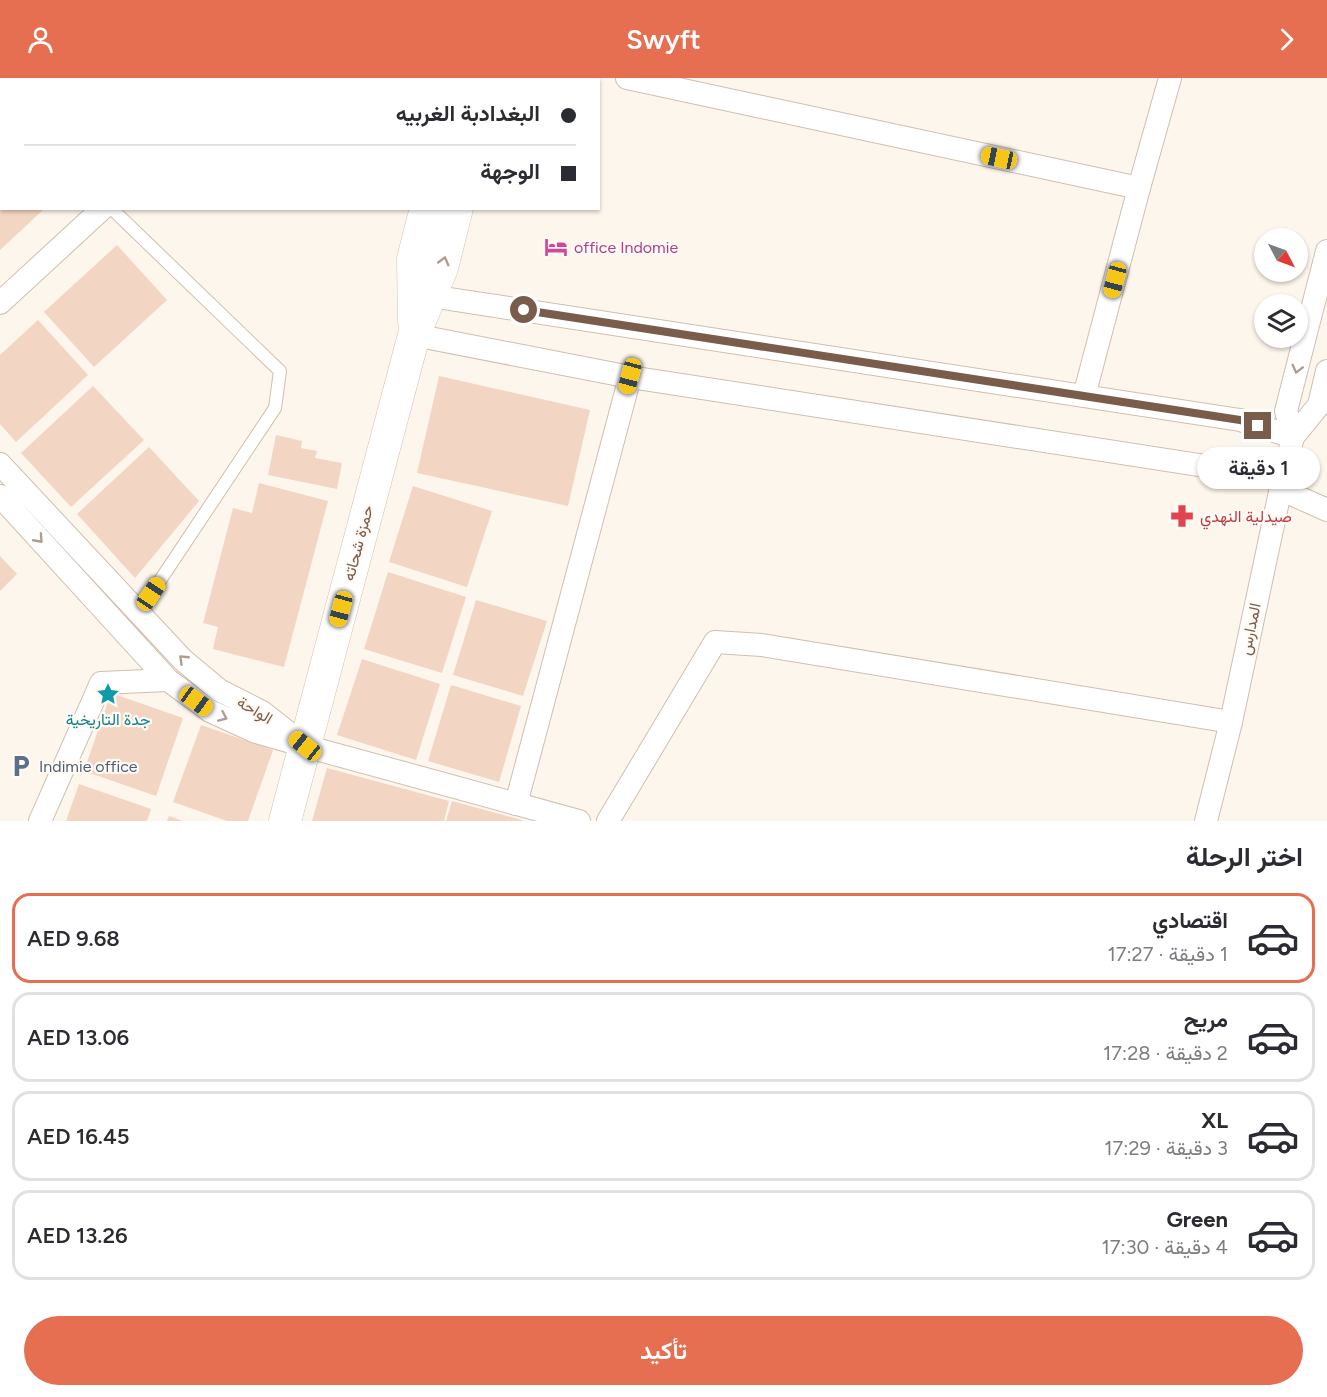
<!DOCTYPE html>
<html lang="ar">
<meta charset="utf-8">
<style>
body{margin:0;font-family:Figtree,Vazirmatn,sans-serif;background:#f7f7f7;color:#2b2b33;direction:rtl;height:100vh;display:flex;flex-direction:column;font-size:22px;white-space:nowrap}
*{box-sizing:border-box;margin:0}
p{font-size:20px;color:#7c7c81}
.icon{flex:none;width:33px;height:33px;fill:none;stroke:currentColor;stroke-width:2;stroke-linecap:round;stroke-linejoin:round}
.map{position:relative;height:743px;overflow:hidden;direction:ltr}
.sheet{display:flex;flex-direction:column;background:#fff;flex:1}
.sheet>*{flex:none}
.banner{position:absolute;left:0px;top:0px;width:600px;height:132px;box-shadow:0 2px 4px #0004;direction:rtl;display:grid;align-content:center;height:132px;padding:0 24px;background:#fff}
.needle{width:39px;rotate:131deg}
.fabs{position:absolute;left:1254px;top:150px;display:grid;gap:12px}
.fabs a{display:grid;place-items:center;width:54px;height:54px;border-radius:50%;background:#fff;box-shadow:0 2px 4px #0004;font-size:30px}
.end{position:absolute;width:27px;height:27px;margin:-14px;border:8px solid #7a5c4d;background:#fff;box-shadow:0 0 0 3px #fff}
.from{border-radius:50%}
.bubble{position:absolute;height:42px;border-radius:21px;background:#fff;box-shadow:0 2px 4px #0004;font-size:20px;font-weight:600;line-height:42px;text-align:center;direction:rtl}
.car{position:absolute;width:18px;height:36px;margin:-18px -9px;border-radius:8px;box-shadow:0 0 4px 2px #0007;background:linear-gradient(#f5c518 24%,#345 0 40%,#f5c518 0 76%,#345 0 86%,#f5c518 0)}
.banner b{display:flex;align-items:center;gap:21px;height:57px;font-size:22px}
.banner b+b{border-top:2px solid #e1e1e2}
.banner i{width:15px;height:15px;background:#2b2b33}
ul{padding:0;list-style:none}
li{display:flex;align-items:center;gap:18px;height:90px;margin:0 12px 9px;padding:0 12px;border:3px solid #e1e1e2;border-radius:18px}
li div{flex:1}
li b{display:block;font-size:22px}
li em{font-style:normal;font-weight:600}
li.selected{border-color:#e76f51}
li>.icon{width:54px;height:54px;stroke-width:1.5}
h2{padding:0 24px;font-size:27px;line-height:72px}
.action{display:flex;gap:12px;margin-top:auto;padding:12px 24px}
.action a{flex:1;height:69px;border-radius:36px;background:#e76f51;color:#fff;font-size:24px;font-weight:600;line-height:69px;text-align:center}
header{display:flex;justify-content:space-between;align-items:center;height:78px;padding:0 24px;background:#e76f51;color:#fff;font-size:27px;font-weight:600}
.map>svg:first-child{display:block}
.building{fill:#f3d5c3}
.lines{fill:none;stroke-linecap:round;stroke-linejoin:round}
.service-casing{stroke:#d1beb0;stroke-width:14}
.minor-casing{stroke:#d1beb0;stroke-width:24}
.secondary-casing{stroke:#d6c0b0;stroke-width:33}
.service{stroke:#fff;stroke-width:12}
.minor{stroke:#fff;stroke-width:22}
.secondary{stroke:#fff;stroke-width:32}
.oneway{stroke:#af9d94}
.route{stroke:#7a5c4d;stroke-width:8}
.labels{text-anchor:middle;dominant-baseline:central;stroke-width:4.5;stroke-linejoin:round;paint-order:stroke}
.hotel-label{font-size:16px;fill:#b23c85;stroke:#fffaf3;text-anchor:start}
.health-label{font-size:16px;fill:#be3a42;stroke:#fffaf3;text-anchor:start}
.street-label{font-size:16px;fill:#7a5c4d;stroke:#fffaf3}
.culture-label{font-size:16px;fill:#0d838f;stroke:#fffaf3}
.service-label{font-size:16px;fill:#4e5e75;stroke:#fffaf3;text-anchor:start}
</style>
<header><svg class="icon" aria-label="forward" viewBox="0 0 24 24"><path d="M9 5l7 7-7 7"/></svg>Swyft<svg class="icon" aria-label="person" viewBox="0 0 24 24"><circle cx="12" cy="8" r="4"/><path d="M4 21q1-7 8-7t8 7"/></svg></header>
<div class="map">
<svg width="1327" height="743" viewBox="0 0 1327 743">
<rect width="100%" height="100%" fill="#fdf6ec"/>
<!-- building -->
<g class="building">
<path d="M0,130H45L0,172Z"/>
<path d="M117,167L167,222L94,289L44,234Z"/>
<path d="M38,242L88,297L16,364L0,346V277Z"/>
<path d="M439,298L590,332L568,428L417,395Z"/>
<path d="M93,308L144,362L71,429L21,375Z"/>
<path d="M276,357L302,363L301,370L317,373L315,380L342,385L337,411L268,397Z"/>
<path d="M149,369L199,423L135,500L77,436Z"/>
<path d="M259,405L328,423L284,589L213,571L218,549L203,545L233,430L252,435Z"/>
<path d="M413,408L492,433L467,509L389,484Z"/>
<path d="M0,478L17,496L0,513Z"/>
<path d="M388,494L466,519L442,595L364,571Z"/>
<path d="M476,522L547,543L523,618L453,597Z"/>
<path d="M362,581L440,606L416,682L337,657Z"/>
<path d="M451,607L521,628L499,704L428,683Z"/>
<path d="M111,615L183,640L156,718L84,693Z"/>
<path d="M201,647L273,672L248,743H227L173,724Z"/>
<path d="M327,690L449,723L444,743H312Z"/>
<path d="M79,706L151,731L147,743H66Z"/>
<path d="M452,723L522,742V743H446Z"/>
<path d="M169,738L183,743H167Z"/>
</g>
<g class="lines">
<!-- service casing -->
<g class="service-casing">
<path id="service" d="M111,130L280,293L275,330L139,534"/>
</g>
<!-- minor casing -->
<g class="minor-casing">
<g id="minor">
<path d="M627,0L1139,110"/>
<path d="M243,2L245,0"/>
<path d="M1327,173L1286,333L1293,359L1319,327L1327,293"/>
<path d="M430,218L1240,342L1293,359L1283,400L1231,644L1206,743"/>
<path d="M0,225L103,130"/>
<path d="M414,257L630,299L1283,400"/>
<path d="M1084,318L1139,110L1170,0"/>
<path d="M0,386L183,582L219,612L262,634L305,668L256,654L210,633L168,602L0,418"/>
<path d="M1280,411L1327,432"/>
<path d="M305,668L579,743"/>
<path d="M516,726L630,299"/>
<path d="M40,743L101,605L168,602"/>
<path d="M608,743L715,564L762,567L1231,644"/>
</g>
</g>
<!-- secondary casing -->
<g class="secondary-casing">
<g id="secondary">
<path d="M457,2V0"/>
<path d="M489,2V0"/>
<path d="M414,244L413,181L426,130"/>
<path d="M285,743L414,257L442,190L457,130"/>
</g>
</g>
<!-- service -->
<use href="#service" class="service"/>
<!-- minor -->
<use href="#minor" class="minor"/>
<!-- secondary -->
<use href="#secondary" class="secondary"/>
</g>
<!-- one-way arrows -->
<defs><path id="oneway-chevron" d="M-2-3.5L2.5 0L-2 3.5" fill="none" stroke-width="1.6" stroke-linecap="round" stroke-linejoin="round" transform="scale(1.5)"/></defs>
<g class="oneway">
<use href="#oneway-chevron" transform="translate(444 183) rotate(-75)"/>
<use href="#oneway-chevron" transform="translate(1297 291) rotate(104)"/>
<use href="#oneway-chevron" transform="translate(39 461) rotate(48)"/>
<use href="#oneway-chevron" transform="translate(183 581) rotate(-136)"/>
<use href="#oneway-chevron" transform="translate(223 639) rotate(24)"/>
</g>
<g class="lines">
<!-- route -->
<path class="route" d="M524,232L1240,342L1258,348"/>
</g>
<!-- icons -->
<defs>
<g id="hotel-bare" transform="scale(1.8)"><path d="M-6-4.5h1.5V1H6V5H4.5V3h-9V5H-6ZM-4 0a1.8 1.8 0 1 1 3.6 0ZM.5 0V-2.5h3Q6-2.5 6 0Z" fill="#d1479c" stroke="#fffaf3" stroke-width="2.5" paint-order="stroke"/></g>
<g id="pharmacy-bare" transform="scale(1.8)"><path d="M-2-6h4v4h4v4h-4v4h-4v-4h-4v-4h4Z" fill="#e0444e" stroke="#fffaf3" stroke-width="2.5" paint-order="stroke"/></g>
<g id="sight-bare" transform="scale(1.8)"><path d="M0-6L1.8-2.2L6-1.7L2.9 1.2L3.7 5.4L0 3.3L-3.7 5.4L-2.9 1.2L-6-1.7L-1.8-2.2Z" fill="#0f9aa8" stroke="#fffaf3" stroke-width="2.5" paint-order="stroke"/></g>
<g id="parking-bare" transform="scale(1.8)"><path d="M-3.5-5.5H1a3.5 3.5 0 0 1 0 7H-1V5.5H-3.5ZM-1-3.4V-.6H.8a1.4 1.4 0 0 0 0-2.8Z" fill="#5c6f8a" stroke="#fffaf3" stroke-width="2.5" paint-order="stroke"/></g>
</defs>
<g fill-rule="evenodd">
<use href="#hotel-bare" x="556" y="169"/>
<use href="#pharmacy-bare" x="1182" y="438"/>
<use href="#sight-bare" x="108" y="616"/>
<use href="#parking-bare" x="21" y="688"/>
</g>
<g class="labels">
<!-- hotel labels -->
<g class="hotel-label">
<text x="574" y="169">office Indomie</text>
</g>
<!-- health labels -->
<g class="health-label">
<text x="1200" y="438">صيدلية النهدي</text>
</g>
<!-- street labels -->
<g class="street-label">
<text transform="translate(358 465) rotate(-75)">حمزة شحاته</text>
<text transform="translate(1250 551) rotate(-78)">المدارس</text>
<text transform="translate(255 632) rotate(31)">الواحة</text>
</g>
<!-- culture labels -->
<g class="culture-label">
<text x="108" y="641">جدة التاريخية</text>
</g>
<!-- service labels -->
<g class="service-label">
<text x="39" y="688">Indimie office</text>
</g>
</g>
</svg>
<div class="fabs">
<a><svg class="needle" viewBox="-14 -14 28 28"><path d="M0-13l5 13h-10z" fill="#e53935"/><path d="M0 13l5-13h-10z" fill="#7c7c81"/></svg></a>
<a><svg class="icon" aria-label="layers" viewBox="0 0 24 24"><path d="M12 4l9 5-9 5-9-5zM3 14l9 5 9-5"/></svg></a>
</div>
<i class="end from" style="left:524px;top:232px"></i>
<i class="end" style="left:1258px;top:348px"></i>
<div class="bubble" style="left:1197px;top:369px;width:123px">1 دقيقة</div>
<i class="car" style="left:999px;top:80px;rotate:282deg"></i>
<i class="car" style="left:1115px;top:202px;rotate:195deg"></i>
<i class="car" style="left:630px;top:298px;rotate:195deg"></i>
<i class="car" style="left:151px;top:516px;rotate:34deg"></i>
<i class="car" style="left:341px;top:531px;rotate:195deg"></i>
<i class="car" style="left:196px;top:623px;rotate:126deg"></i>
<i class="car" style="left:305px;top:668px;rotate:309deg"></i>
<div class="banner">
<b><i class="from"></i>البغدادبة الغربيه</b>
<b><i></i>الوجهة</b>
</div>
</div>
<section class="sheet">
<h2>اختر الرحلة</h2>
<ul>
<li class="selected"><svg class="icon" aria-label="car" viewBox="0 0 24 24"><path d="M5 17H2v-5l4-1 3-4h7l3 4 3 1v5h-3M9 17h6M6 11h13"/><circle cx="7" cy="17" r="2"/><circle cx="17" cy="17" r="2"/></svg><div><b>اقتصادي</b><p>1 دقيقة · 17:27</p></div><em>AED 9.68</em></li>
<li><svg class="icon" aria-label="car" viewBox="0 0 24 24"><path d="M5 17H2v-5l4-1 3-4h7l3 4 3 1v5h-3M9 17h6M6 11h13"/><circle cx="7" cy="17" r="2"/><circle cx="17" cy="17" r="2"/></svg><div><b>مريح</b><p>2 دقيقة · 17:28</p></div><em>AED 13.06</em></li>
<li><svg class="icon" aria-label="car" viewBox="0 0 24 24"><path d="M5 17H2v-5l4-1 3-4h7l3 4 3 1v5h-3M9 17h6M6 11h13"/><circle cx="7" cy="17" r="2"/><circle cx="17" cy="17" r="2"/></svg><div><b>XL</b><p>3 دقيقة · 17:29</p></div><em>AED 16.45</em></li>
<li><svg class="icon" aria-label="car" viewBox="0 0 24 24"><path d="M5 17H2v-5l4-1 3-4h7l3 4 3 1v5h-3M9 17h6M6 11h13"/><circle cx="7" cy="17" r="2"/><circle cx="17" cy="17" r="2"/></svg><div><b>Green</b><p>4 دقيقة · 17:30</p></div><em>AED 13.26</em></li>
</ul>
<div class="action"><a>تأكيد</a></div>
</section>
